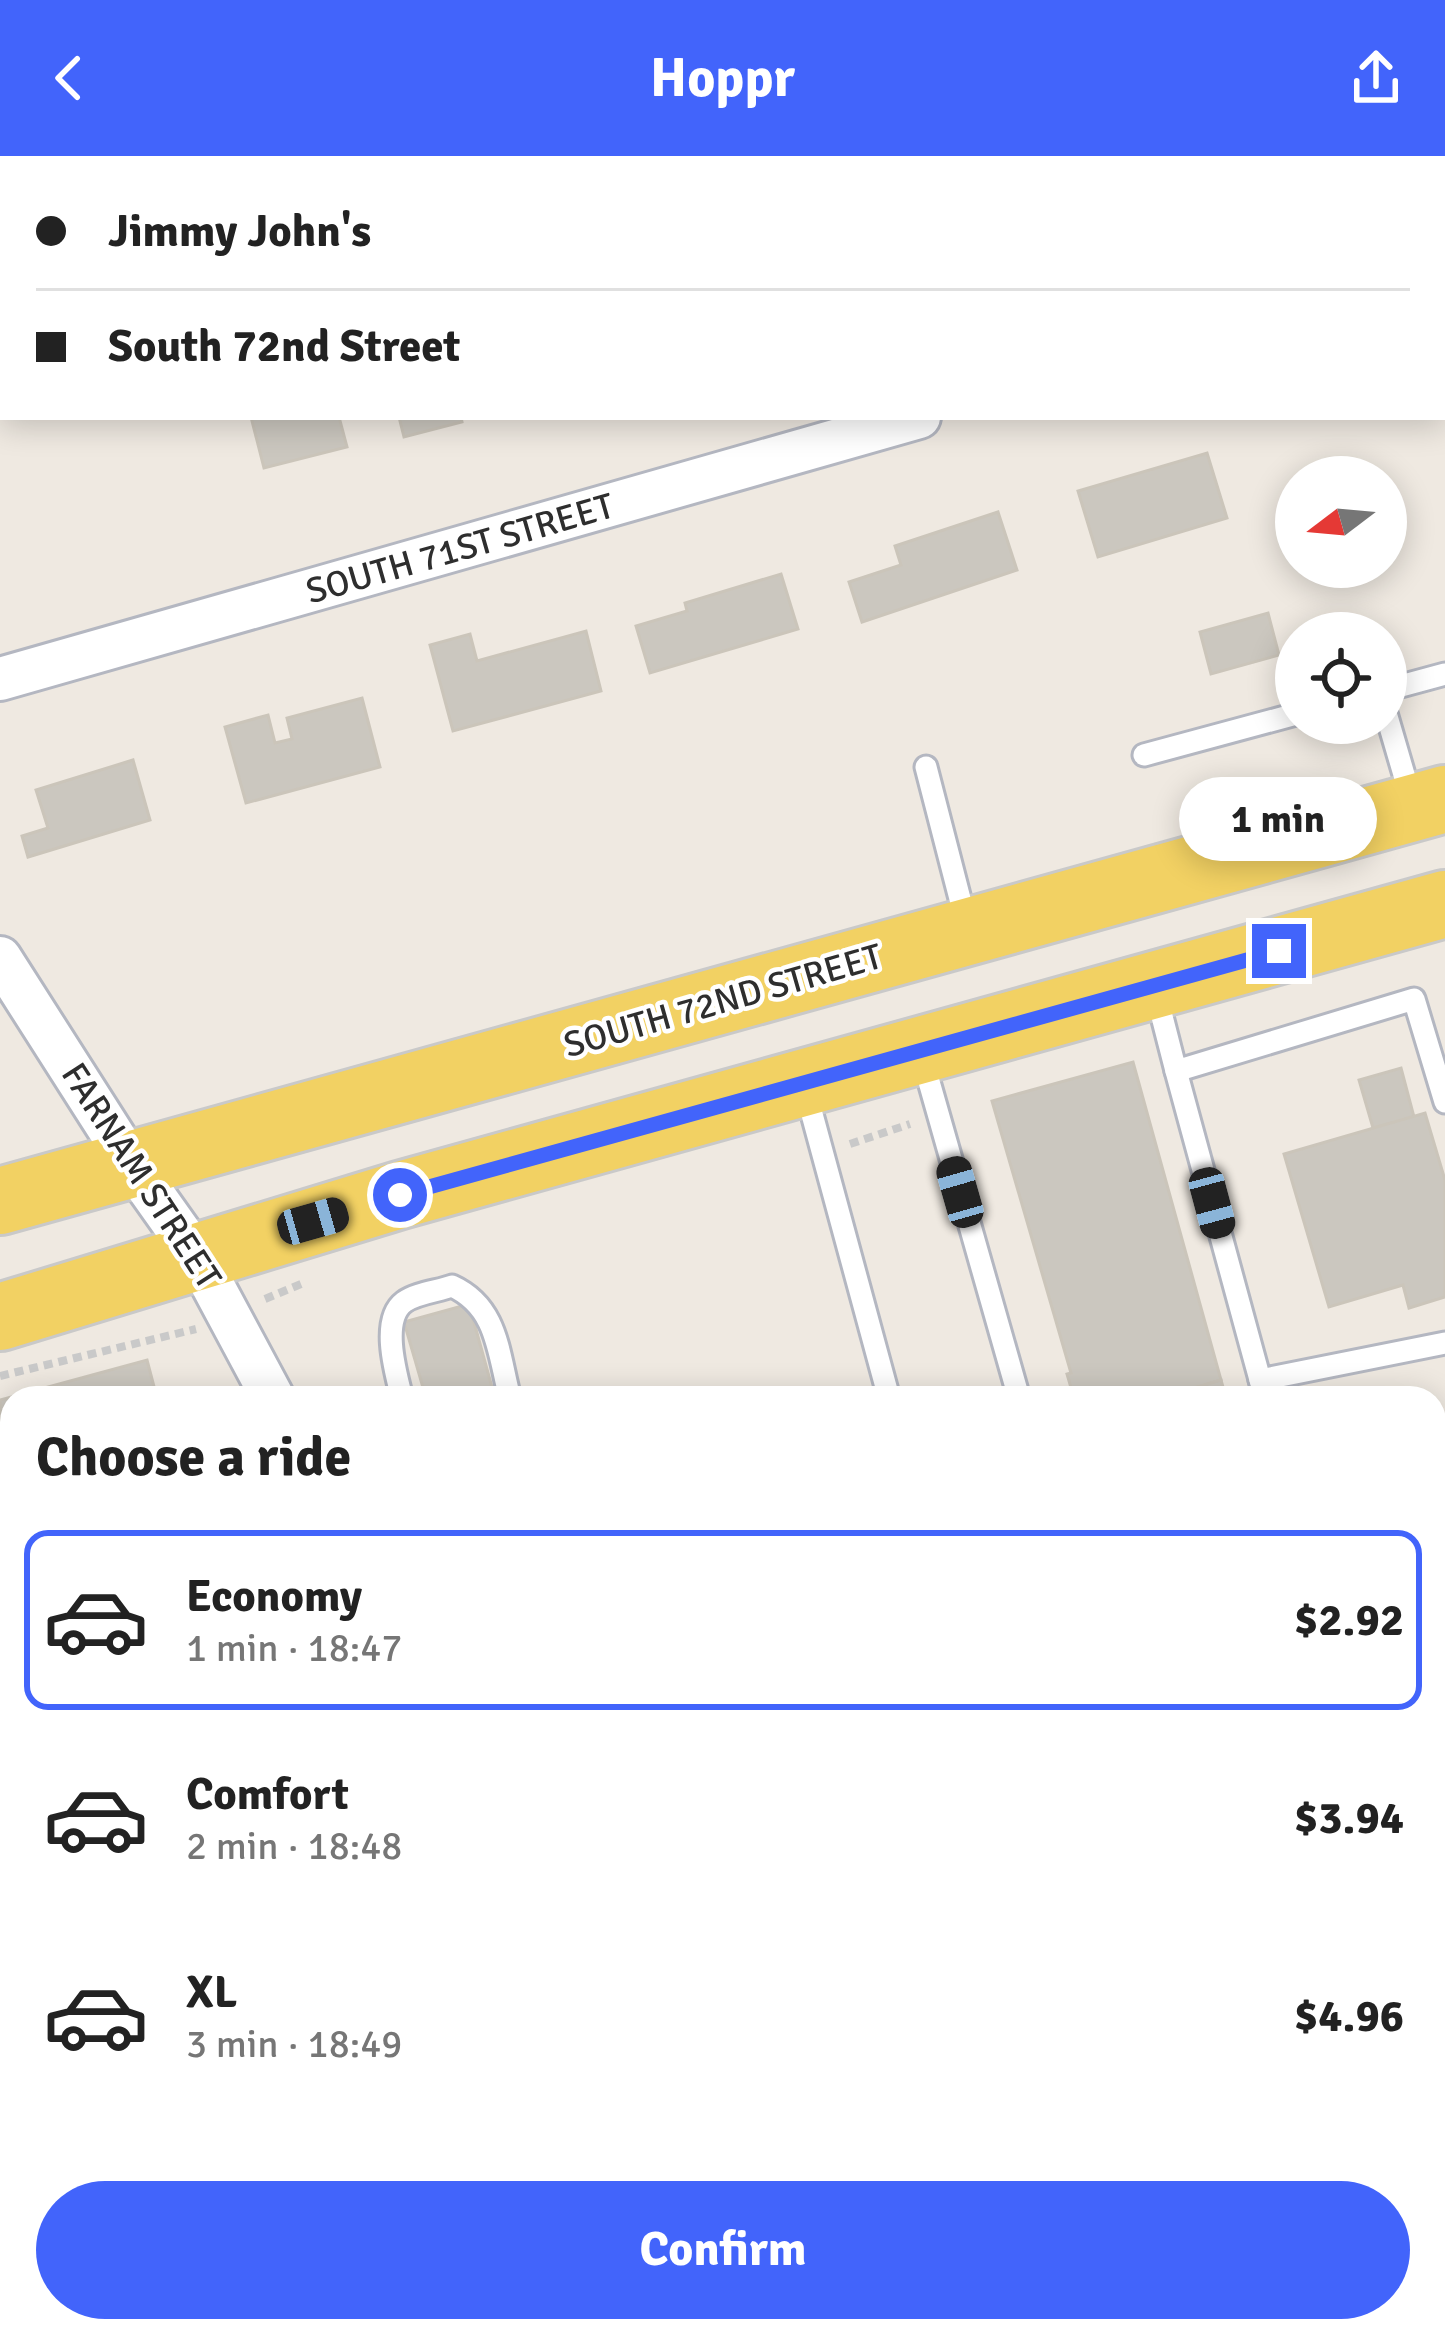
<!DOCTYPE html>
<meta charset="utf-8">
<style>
body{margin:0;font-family:Signika,sans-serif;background:#f2f2f2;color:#222;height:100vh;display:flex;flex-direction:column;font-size:45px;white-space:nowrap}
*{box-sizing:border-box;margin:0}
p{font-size:39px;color:#767676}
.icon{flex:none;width:66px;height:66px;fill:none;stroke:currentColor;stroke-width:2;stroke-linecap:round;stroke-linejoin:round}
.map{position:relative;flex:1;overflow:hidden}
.drawer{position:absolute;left:0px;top:1230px;width:1446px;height:957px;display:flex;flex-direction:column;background:#fff;border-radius:36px 36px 0 0;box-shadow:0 6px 30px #0003}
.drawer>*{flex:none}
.guide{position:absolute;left:0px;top:0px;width:1446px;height:264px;box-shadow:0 6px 30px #0003;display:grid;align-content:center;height:264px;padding:0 36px;background:#fff}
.needle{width:78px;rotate:254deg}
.controls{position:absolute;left:1275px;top:300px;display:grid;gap:24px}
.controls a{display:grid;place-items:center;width:132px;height:132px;border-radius:50%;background:#fff;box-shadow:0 6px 30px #0003;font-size:60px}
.end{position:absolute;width:54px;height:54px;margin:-27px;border:15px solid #4264fb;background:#fff;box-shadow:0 0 0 6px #fff}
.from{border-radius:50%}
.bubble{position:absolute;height:84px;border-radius:42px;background:#fff;box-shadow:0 6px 30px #0003;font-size:39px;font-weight:800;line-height:84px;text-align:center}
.car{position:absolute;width:36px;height:72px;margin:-36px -18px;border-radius:15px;box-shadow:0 0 9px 3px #0007;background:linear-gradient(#222 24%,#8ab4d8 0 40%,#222 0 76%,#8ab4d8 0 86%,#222 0)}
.guide b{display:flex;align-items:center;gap:42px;height:114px;font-size:45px}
.guide b+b{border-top:3px solid #e0e0e0}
.guide i{width:30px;height:30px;background:#222}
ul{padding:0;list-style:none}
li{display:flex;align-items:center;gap:36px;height:180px;margin:0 24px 18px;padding:0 12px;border:6px solid transparent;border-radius:24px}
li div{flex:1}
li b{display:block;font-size:45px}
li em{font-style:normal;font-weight:800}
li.on{border-color:#4264fb}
li>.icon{width:108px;height:108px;stroke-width:1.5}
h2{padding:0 36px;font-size:54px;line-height:144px}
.cta{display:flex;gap:24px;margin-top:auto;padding:24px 36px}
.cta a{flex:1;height:138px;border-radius:72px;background:#4264fb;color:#fff;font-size:48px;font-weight:800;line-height:138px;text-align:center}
header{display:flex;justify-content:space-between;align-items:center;height:156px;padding:0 36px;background:#4264fb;color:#fff;font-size:54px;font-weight:800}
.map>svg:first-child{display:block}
.building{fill:#cbc7bf;stroke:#cbc5ba;stroke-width:3}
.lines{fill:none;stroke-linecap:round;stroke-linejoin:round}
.lane-casing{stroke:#b4b7c1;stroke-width:27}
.street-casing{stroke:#b4b7c1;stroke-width:48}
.primary-casing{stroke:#c9c9c9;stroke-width:72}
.path{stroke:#c9c9c9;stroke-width:8;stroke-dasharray:9 6;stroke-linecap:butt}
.lane{stroke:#fff;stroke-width:21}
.street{stroke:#fff;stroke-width:42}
.primary{stroke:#f2d163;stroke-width:66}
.route{stroke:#4264fb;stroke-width:15}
.labels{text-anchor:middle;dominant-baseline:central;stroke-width:9;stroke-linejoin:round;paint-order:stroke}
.street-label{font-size:36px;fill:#2e2e2e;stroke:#fff}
</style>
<header><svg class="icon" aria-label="back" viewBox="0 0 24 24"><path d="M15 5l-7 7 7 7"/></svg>Hoppr<svg class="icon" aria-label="share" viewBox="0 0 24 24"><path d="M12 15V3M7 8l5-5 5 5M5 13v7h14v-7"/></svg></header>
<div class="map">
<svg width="1445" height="2186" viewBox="0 0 1445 2186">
<rect width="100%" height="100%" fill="#efe9e1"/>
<!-- building -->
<g class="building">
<path d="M209,0H320L321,3H210Z"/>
<path d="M251,261H339L347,291L264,312Z"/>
<path d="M399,261H461L462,266L404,281Z"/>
<path d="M1207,297L1227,362L1098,401L1078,335Z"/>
<path d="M998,356L1017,414L862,466L849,426L901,409L895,390Z"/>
<path d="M781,418L798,473L650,517L636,470L687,455L685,447Z"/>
<path d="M1268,457L1279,499L1211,518L1200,476Z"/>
<path d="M586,475L601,535L453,575L430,489L470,478L477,505Z"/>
<path d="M362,542L380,611L246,647L225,571L268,559L275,587L292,583L287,562Z"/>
<path d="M133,604L150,664L28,701L22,680L48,672L36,634Z"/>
<path d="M1133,906L1221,1224L1161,1242H1074L1067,1218L1071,1217L992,945Z"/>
<path d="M1401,912L1414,961L1373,972L1359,924Z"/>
<path d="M1425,957L1445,1024V1141L1409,1152L1403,1129L1329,1151L1284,998Z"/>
<path d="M469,1148L495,1242H426L404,1166Z"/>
<path d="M147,1204L157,1242H12V1332L0,1335V1244Z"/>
<path d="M1221,1224L1226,1242H1161Z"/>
<path d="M1445,1544V2091L1434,2098V1550Z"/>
<path d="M312,2175H399L360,2186H315Z"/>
<path d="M958,2175H1190L1171,2186H964Z"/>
<path d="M1208,2175H1296L1277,2186H1215Z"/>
</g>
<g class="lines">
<!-- lane casing -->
<g class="lane-casing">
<g id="lane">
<path d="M1386,534L1445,518"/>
<path d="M1386,557L1412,646"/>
<path d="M1144,599L1296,558"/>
<path d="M926,611L967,770"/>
<path d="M1156,837L1176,915L1414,843L1445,946"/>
<path d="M922,901L1019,1242"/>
<path d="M1176,915L1265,1242"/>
<path d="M806,936L889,1242"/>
<path d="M1260,1224L1445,1187"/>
<path d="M402,1242C396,1218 380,1164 404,1146C416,1137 439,1135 452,1130C498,1151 498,1197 510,1242"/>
<path d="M1434,1447L1445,1441"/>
<path d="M75,2175L76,2186"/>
<path d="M575,2186L612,2175"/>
</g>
</g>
<!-- street casing -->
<g class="street-casing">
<g id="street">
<path d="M1237,0L1238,3"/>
<path d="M0,523L919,261"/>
<path d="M0,802L132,1009L198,1102L273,1242"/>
<path d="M0,2135L12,2132"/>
<path d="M528,2175L529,2186"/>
</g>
</g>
<!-- primary casing -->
<g class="primary-casing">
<g id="primary">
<path d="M0,1045L1445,643"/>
<path d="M0,1161L400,1039L1445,748"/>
</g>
</g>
<!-- path -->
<g class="path">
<path d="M850,988L910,968"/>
<path d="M265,1143L301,1128"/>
<path d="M0,1220L196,1173"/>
</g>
<!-- lane -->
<use href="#lane" class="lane"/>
<!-- street -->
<use href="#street" class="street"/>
<!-- primary -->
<use href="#primary" class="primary"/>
</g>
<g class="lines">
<!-- route -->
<path class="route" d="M400,1039L1279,795"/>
</g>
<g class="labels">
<!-- street labels -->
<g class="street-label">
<text transform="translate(460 393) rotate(-16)">SOUTH 71ST STREET</text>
<text transform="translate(723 845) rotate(-16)">SOUTH 72ND STREET</text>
<text transform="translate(141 1020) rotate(57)">FARNAM STREET</text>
</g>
</g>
</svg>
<div class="controls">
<a><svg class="needle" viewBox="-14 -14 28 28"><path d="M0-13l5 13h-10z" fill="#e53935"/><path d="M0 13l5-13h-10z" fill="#767676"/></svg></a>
<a><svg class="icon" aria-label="locate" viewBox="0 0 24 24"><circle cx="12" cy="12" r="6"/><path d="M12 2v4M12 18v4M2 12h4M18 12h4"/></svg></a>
</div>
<i class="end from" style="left:400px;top:1039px"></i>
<i class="end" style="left:1279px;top:795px"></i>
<div class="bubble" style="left:1179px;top:621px;width:198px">1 min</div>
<i class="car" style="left:960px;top:1036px;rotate:344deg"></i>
<i class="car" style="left:1212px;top:1047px;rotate:165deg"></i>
<i class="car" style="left:313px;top:1065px;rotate:74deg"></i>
<div class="guide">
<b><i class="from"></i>Jimmy John's</b>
<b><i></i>South 72nd Street</b>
</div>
<section class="drawer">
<h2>Choose a ride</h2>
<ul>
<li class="on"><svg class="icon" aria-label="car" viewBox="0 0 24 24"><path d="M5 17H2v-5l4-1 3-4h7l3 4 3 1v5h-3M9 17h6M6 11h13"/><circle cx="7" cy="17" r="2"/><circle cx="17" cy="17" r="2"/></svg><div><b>Economy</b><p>1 min · 18:47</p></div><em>$2.92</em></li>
<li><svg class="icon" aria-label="car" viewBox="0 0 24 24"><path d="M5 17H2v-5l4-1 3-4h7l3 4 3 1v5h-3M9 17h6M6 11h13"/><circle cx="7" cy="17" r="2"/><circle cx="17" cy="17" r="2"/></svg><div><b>Comfort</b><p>2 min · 18:48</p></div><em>$3.94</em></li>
<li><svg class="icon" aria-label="car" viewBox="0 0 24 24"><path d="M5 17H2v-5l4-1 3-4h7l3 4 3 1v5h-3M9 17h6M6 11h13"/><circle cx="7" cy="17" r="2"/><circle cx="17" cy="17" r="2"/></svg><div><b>XL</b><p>3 min · 18:49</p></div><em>$4.96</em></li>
</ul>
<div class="cta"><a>Confirm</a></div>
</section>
</div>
